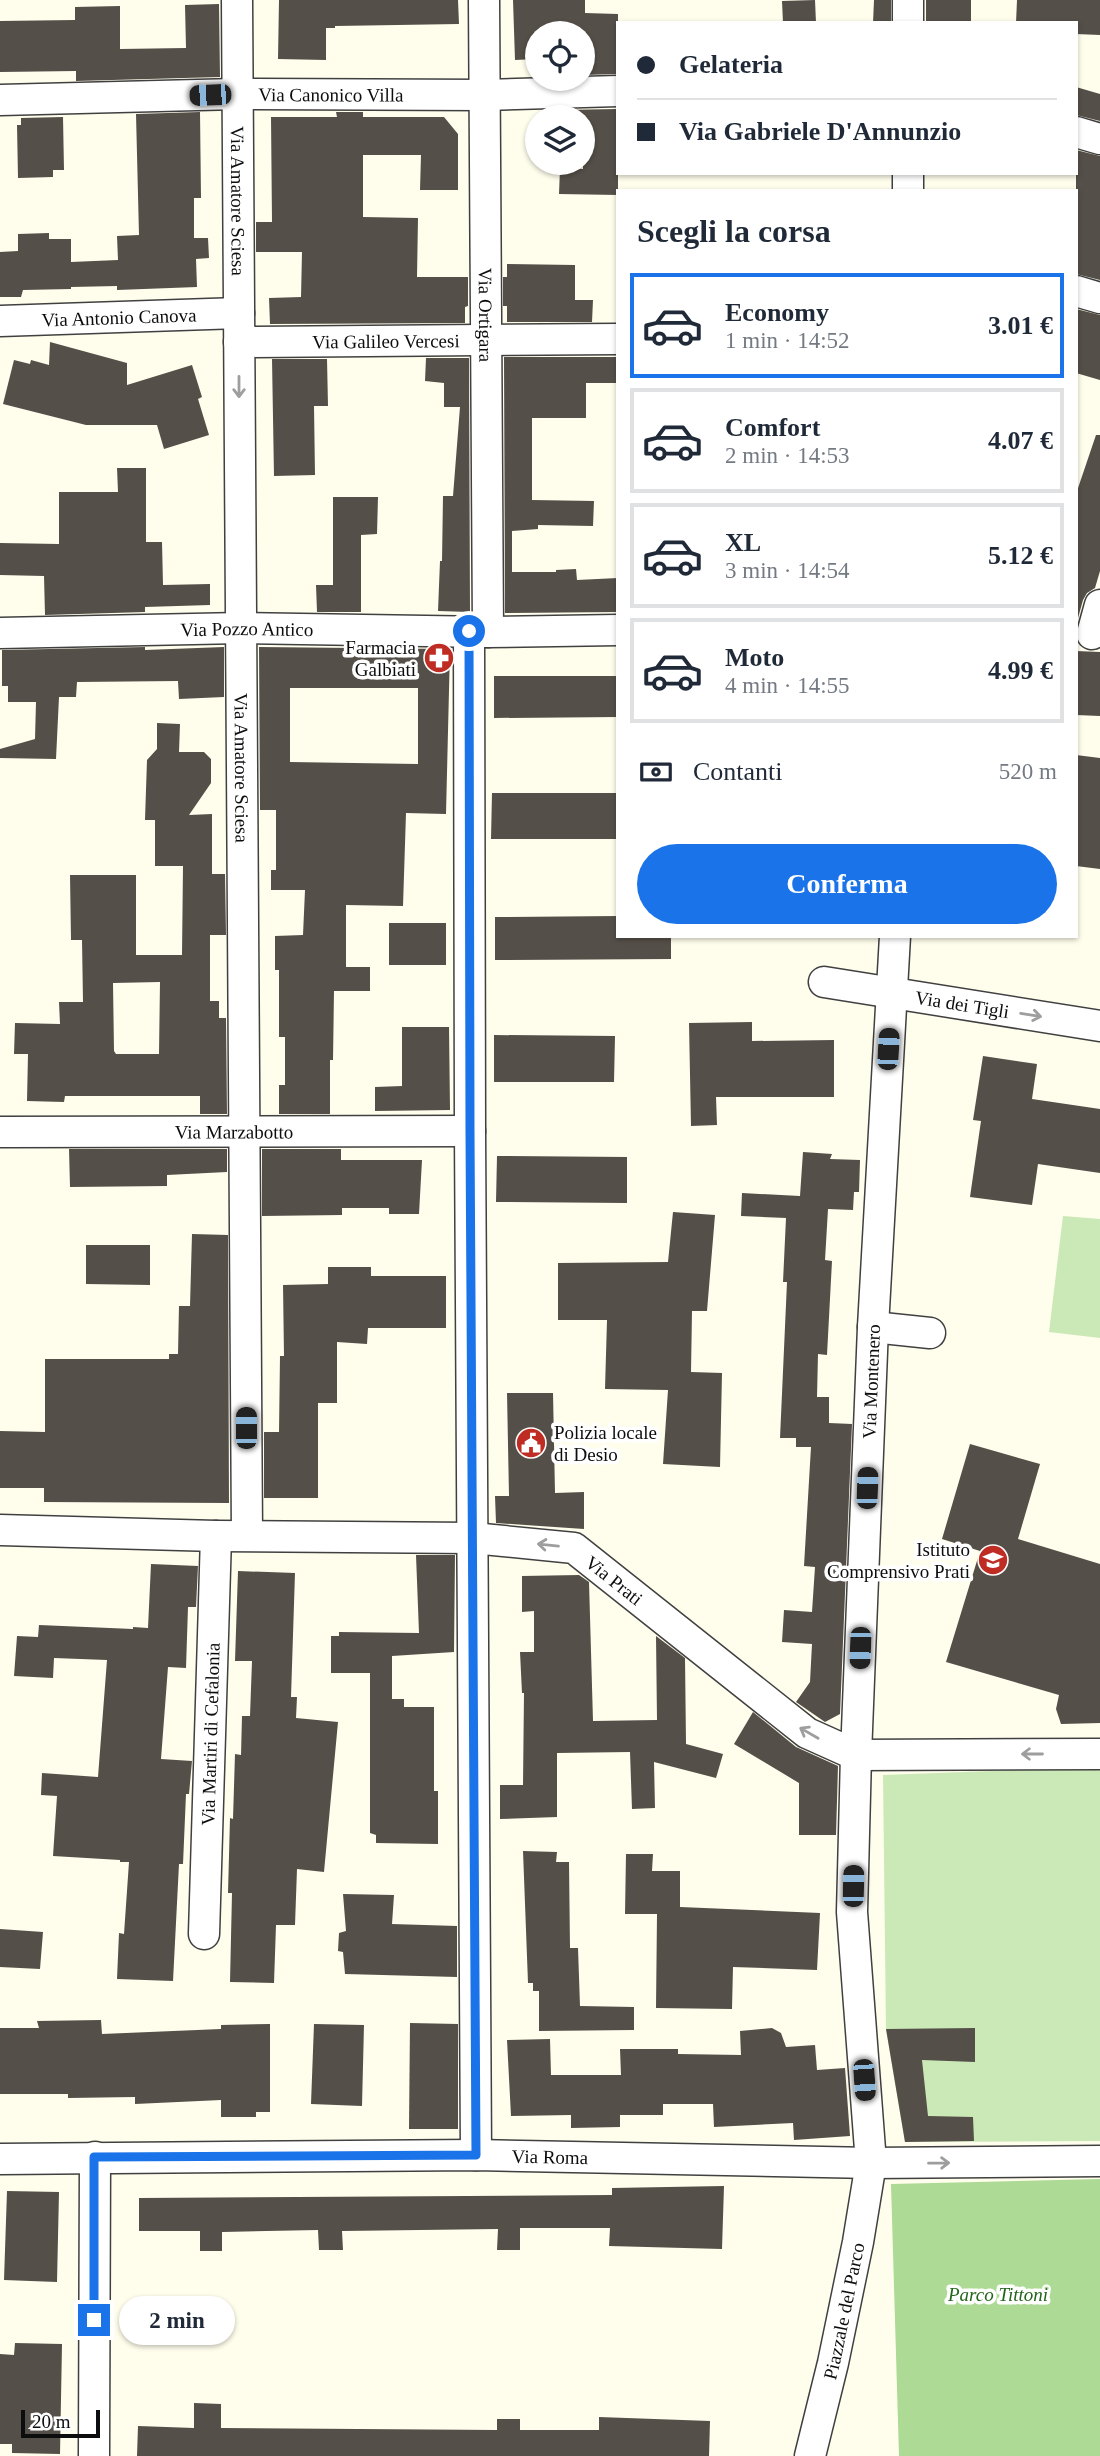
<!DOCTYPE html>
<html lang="it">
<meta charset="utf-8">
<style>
body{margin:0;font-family:Georgia,serif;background:#f2f2f3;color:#1f2937;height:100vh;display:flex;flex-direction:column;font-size:26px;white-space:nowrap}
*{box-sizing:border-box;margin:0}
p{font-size:23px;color:#747a83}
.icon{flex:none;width:38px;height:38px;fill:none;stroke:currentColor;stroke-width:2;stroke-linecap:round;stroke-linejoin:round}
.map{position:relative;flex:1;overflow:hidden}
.details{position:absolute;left:616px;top:189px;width:462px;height:749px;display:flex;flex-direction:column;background:#fff;border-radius:0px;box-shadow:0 2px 5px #0004}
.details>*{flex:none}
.hud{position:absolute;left:616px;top:21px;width:462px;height:154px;border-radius:0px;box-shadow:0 2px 5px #0004;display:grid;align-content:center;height:154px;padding:0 21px;background:#fff}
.tools{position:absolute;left:525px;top:21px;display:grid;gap:14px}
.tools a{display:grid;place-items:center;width:70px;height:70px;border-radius:50%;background:#fff;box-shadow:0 2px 5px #0004;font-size:35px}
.scale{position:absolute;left:21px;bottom:18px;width:79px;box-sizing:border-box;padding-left:7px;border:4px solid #0d0d0d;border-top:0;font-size:19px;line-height:24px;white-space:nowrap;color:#0d0d0d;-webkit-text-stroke:5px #fff;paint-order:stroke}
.end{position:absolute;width:32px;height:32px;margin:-16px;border:9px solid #1a73e8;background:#fff;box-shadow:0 0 0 4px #fff}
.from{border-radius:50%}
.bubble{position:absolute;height:49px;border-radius:24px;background:#fff;box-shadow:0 2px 5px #0004;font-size:23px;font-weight:700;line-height:49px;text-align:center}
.car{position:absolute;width:21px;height:42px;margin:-21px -10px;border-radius:9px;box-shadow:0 0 5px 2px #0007;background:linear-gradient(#222 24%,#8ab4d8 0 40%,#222 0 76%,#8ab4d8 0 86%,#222 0)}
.hud b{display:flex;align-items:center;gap:24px;height:66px;font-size:26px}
.hud b+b{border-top:2px solid #e0e1e3}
.hud i{width:18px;height:18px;background:#1f2937}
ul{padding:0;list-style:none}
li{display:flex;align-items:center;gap:21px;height:105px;margin:0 14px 10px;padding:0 7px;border:4px solid #e0e1e3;border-radius:0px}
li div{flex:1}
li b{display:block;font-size:26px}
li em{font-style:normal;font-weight:700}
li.active{border-color:#1a73e8}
li>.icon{width:63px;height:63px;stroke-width:1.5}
h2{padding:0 21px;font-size:32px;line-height:84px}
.pay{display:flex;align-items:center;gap:18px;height:77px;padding:0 21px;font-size:26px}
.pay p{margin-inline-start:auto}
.primary-button{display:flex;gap:14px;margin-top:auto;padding:14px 21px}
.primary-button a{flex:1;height:80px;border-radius:42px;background:#1a73e8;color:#fff;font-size:28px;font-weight:700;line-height:80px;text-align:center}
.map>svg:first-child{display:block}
.green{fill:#cbe9b6}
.forest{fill:#adda95}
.building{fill:#554f49;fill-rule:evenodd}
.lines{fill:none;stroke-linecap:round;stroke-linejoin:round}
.street-casing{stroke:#404040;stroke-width:33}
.street{stroke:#fff;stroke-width:30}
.oneway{stroke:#9e9e9e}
.route{stroke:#1a73e8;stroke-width:9}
.labels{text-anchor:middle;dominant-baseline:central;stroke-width:7;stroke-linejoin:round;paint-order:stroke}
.street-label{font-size:19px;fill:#0d0d0d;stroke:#fff}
.poi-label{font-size:19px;fill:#0d0d0d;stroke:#fff;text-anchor:end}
.park-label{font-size:19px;font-style:italic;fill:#24651c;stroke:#fff}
</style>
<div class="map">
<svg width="1100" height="2456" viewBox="0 0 1100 2456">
<rect width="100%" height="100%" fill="#fffdec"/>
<!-- green -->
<g class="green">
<path d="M1063,1216L1100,1219V1338L1049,1332Z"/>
<path d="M1100,1767V2141L905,2142L886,2029L883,1775Z"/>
</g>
<!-- forest -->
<path class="forest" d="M1100,2179V2456H899L891,2184Z"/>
<!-- building -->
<g class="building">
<path d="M279,0H458L459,24L335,26V28H326V60L278,59Z"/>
<path d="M513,0H585V13L618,14V74L583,75V33H537V59L515,60Z"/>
<path d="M815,0L816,23H783L782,1Z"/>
<path d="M874,0H891V23H873Z"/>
<rect x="926" y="0" width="45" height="23"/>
<path d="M1017,0H1100V35L1076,34V23H1016Z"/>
<path d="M219,4L220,77L76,81V71L0,72V21L75,20V7L120,6V49L186,48L185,5Z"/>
<path d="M1076,87L1100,94V121L1076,115Z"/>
<path d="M618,109V195L559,194L560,168L583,169V117H559V110Z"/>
<path d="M200,112L201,198H194V238H208L209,258L196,259L197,287L117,290V286L71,287V289L23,290L21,297H0V252L18,251V234L49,233V239H71V262L118,260L117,236L139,235L136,114Z"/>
<path d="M336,112H363V117H444L458,134V190H420L421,155H363V217L418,218L417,277H468V306L465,307V323L270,324L269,298L301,297L302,252H256V222H272L271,117H337Z"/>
<path d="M63,117L64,170H53V177L18,178L17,125H21V118Z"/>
<path d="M1076,150L1100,156V280L1076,274Z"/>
<path d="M507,264L575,265V300H593L592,322H507V306H503V277H507Z"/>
<path d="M1076,309L1100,315V380L1076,373Z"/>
<path d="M50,342L127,363V385L192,365L202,397L198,399L209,435L164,449L157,425H86L3,404L14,360L30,364L31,360L49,365Z"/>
<path d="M504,357H618V383H586V418H532V500L594,501L593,526L538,525V529L512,531V572H556V570L576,569L577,580L618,578V612L505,613Z"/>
<path d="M426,358H469L470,612L438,611L440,561H442L443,496H453L460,407H444V383L425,381Z"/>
<path d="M272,359H327L328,406H314L315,475L274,476Z"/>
<path d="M1096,435H1100V571L1095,588L1087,593L1083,600L1076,625V494Z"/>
<path d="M117,468H146V542H162L163,585L210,584V605L145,607V612L45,615L44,576L0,575V543L59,544V492H118Z"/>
<path d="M333,497H378L377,534L361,535V612H317L316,585H333Z"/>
<path d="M145,647V650L224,647V697L179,699L178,681L77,682L76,697H59L56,759L0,758V749L35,739L36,702H8V686H2V650Z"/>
<path d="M259,647L450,649L446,814L406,813L403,906L346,905V967H370V991H334L333,1060H330V1114H279V1085H285V1037H279V970H275V936L303,935L305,890H271V870H276V810H260ZM290,688H418V764L290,762Z"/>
<path d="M1076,651L1100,652V716L1076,715Z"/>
<path d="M494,676H618V717L494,718Z"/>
<path d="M157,723L180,724L179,752H204L211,759V783L189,815L212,814V874H225L226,935H210V1001H219V1018H226L227,1114H200V1096H65L64,1102L27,1101L28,1054H14L15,1023L60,1024L59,1002H83L82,940H71L70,875H136V955H182L183,866H155V820H145L147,760L157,749ZM160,982L159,1054H116L114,1051L113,983Z"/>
<path d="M1076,755L1100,758V869L1076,866Z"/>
<path d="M492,793H618V839H491Z"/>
<path d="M618,916V936H671V959L495,960V917Z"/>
<rect x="389" y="923" width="57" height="42"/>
<path d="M752,1022V1041L834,1040V1097H716L717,1125L691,1126L689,1023Z"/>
<path d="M402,1027H449L450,1110L375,1111V1087L402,1086Z"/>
<path d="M494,1035L615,1036L614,1082H494Z"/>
<path d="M983,1056L1037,1064L1032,1099L1100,1109V1173L1038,1164L1032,1205L970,1197L981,1121L973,1120Z"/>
<path d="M69,1149H227V1172L167,1175V1186L70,1187Z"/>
<path d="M262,1149H341V1160H422L419,1214H389V1208H342V1215L262,1216Z"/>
<path d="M803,1152L832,1154L830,1159L860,1160L859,1192H854L853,1210L828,1209L825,1260L832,1261L827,1355L818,1354L817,1397H829V1423L852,1424L840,1714L825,1722L796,1702L810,1682L812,1644L782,1642L784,1610L812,1612L815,1567L804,1566L811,1447H796V1438H780L787,1282H783L786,1218L741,1216L742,1193L800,1196Z"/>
<path d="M497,1156L627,1157V1203L496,1202Z"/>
<path d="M673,1212L715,1215L707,1311H692L691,1372L722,1373L720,1467L663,1464L668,1390L605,1389L607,1320H558V1263L668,1262Z"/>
<path d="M192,1234L228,1235L229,1503L44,1502V1488H0V1431L45,1432V1359H169V1354H178L179,1306H190Z"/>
<path d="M86,1245H150V1285L86,1284Z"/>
<path d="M328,1267H371V1276H446V1328H368L367,1344L337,1342V1403H318V1498H264V1432H279L280,1356H284L283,1285L328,1284Z"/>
<path d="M507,1393H553L555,1493L584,1492V1529L496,1523L495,1496H509Z"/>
<path d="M970,1444L1040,1464L1018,1539L1100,1564V1723L1061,1724L1056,1709L1059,1695L946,1662L980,1551L942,1539Z"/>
<path d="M416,1555H455L454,1652L392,1656V1699H404V1707H434V1791H438V1844L376,1843V1835L370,1833V1673H331V1636H339V1632L419,1633Z"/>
<path d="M151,1564L198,1566L196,1607H188L186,1668L168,1667L161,1759L192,1761L189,1794H186L183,1864H179L173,1981L117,1979L119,1933L124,1934L129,1862H120V1860L53,1856L57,1796L41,1795L42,1773L98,1777L107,1660L54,1658L53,1678L14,1676L17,1636L38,1637L39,1625L133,1629V1627L148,1628Z"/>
<path d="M238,1571L295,1573L291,1697H297L296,1718L338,1722L324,1872L297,1869L295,1925H276L274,1983L230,1982L232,1893H228L230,1818L233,1819L235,1754L241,1755L242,1716H250L252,1661H235Z"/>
<path d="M579,1575L589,1582L593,1721L657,1720L656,1636L685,1658L686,1744L723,1754L716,1778L654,1762L655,1808L632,1809L630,1752L557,1753V1817L500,1819V1785H523L524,1693H522L520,1652H534V1611L522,1612V1576Z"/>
<path d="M753,1712L796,1747L838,1766L836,1835H799V1783L734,1744Z"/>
<path d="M523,1851L557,1852L556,1862H569L570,1948H578L580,2006L634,2007V2030L539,2031V1991H533V1983H528Z"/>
<path d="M626,1854H653L652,1871H680V1907L820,1913L817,1970L733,1967L732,2009L656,2008L657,1914H625Z"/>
<path d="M343,1894L394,1895L392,1924L457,1926V1977L345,1974L343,1952L338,1951L339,1933L346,1931Z"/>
<path d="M0,1929L43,1932L40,1969L0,1967Z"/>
<path d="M101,2020L102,2034L221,2029V2025L270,2024V2112H256V2117H221V2100L135,2104V2097L68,2098V2094H0V2028H39L37,2021Z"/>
<path d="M410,2023L458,2024V2129H409Z"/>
<path d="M314,2024L364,2025L362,2106L311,2104Z"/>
<path d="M772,2028L781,2033L786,2047L815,2045L817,2070L845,2068L850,2136L794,2140L793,2123L714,2127L713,2104H663V2115H620V2127L571,2128V2115L511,2116L507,2040L550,2039L551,2075H621L620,2049H678V2054L741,2055L740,2031Z"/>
<path d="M975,2028V2062L922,2060L928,2116L973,2117L974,2141L905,2142L886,2029Z"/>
<path d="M724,2186L722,2249L609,2246L610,2228H520V2250H497L498,2229L342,2231L343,2250H319L318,2230L222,2232V2251H200V2231H139V2198L612,2195V2188Z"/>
<path d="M7,2191L59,2192L57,2282L4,2280Z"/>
<path d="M15,2343L62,2344L60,2454L12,2453V2444H0V2354L14,2355Z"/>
<path d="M194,2403L221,2404V2428L497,2430V2419H520V2430H599V2417L710,2421L709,2456H137L138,2426L194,2428Z"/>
</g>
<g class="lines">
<!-- street casing -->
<g class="street-casing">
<g id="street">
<path id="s1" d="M237,0L247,1535"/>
<path id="s2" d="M484,0L488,632"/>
<path d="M908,0V23"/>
<path id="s3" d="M0,100L237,94L485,95L618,91"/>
<path d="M1076,132L1100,139"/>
<path d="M908,191V173"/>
<path d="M1076,291L1100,298"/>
<path id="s4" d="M0,321L239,313"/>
<path id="s5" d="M239,342L618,339"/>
<path d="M469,631L470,1131L476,2155"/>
<path id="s6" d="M0,633L241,628L488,632L618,630"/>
<path d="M1092,634L1100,605"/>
<path id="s7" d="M824,982L1100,1026"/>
<path id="s8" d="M0,1132L470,1131"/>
<path d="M873,1327L930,1333"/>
<path id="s9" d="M0,1530L216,1536L473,1538L574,1548L807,1733L856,1755L1100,1754"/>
<path id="s10" d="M204,1934L216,1536"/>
<path id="s11" d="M0,2159L476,2155L871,2163L1100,2161"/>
<path d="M94,2456L95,2157"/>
<path id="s12" d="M810,2456L833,2363L858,2242L871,2163L852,1912L856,1755L873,1327L895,936"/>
</g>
</g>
<!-- street -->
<use href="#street" class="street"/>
</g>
<!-- one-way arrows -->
<defs><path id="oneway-shaft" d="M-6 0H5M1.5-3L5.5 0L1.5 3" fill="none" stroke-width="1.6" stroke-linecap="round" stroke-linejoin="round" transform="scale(1.75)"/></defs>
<g class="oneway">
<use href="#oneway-shaft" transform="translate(239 387) rotate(90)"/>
<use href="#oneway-shaft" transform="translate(1031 1015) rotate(9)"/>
<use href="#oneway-shaft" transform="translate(548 1545) rotate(-174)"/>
<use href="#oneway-shaft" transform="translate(809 1733) rotate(-150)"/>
<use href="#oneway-shaft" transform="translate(1032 1754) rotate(180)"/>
<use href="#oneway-shaft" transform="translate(939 2163) rotate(-1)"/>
</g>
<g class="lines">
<!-- route -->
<path class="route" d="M94,2320V2157L476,2155L470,1131L469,631"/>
</g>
<!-- icons -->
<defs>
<g id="pharmacy-disc" transform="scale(1.575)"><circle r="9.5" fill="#be2c23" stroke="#fff"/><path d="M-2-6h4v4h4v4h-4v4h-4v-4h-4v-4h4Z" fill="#fff"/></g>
<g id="civic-disc" transform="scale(1.575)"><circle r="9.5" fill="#be2c23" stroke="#fff"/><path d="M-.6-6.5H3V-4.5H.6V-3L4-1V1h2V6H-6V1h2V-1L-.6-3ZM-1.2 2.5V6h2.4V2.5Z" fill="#fff"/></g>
<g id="school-disc" transform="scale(1.575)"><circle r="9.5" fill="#be2c23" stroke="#fff"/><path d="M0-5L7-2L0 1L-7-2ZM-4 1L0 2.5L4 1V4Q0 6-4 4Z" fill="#fff"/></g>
</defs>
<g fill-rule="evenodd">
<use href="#pharmacy-disc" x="439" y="658"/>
<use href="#civic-disc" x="531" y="1443"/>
<use href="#school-disc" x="993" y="1560"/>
</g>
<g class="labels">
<!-- street labels -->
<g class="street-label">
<text stroke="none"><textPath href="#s3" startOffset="331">Via Canonico Villa</textPath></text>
<text stroke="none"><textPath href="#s1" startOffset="201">Via Amatore Sciesa</textPath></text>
<text stroke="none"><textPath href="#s2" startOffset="315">Via Ortigara</textPath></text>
<text stroke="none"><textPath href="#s4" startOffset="119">Via Antonio Canova</textPath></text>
<text stroke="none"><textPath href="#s5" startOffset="147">Via Galileo Vercesi</textPath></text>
<text stroke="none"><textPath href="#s6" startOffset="247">Via Pozzo Antico</textPath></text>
<text stroke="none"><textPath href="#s1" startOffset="768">Via Amatore Sciesa</textPath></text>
<text stroke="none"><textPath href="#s7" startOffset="140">Via dei Tigli</textPath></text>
<text stroke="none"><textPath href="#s8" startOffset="234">Via Marzabotto</textPath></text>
<text stroke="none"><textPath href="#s12" startOffset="1082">Via Montenero</textPath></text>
<text stroke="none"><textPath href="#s9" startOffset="626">Via Prati</textPath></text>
<text stroke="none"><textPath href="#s10" startOffset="200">Via Martiri di Cefalonia</textPath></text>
<text stroke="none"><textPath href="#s11" startOffset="550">Via Roma</textPath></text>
<text stroke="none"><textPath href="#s12" startOffset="149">Piazzale del Parco</textPath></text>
</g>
<!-- poi labels -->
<g class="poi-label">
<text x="416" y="647">Farmacia<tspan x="416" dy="22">Galbiati</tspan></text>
<text x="554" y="1432" text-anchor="start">Polizia locale<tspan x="554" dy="22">di Desio</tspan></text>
<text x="970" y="1549">Istituto<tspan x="970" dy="22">Comprensivo Prati</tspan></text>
</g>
<!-- park labels -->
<g class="park-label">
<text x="998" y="2294">Parco Tittoni</text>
</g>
</g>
</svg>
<div class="tools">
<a><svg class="icon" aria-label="locate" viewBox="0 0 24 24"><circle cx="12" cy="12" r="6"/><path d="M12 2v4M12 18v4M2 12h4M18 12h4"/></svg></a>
<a><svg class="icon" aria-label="layers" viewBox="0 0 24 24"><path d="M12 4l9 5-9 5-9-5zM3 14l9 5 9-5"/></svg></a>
</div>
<div class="scale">20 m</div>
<i class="end from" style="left:469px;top:631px"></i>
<i class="end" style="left:94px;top:2320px"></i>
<div class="bubble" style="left:119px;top:2296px;width:116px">2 min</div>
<i class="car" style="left:210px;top:95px;rotate:268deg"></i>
<i class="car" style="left:888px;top:1049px;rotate:3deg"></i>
<i class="car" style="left:246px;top:1428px;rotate:0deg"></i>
<i class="car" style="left:867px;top:1488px;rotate:2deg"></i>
<i class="car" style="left:860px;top:1648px;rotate:182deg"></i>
<i class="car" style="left:853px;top:1886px;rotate:1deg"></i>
<i class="car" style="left:864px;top:2080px;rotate:176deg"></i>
<div class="hud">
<b><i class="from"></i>Gelateria</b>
<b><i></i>Via Gabriele D'Annunzio</b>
</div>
<section class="details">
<h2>Scegli la corsa</h2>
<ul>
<li class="active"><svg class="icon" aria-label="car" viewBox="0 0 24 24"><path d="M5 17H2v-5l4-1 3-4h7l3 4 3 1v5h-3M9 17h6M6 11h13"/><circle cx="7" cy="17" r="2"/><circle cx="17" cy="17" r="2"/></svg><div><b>Economy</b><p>1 min · 14:52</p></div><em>3.01 €</em></li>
<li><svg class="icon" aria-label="car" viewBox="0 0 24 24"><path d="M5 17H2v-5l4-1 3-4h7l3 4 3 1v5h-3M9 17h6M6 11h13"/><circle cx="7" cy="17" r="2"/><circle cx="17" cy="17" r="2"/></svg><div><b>Comfort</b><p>2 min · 14:53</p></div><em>4.07 €</em></li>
<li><svg class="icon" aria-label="car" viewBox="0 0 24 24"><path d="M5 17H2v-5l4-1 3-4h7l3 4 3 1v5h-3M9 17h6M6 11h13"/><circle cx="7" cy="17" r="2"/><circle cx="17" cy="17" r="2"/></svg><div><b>XL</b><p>3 min · 14:54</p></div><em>5.12 €</em></li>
<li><svg class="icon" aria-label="car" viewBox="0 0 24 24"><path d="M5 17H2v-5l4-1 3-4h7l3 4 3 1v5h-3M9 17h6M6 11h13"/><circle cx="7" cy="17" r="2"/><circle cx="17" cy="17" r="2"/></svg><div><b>Moto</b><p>4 min · 14:55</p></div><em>4.99 €</em></li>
</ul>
<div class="pay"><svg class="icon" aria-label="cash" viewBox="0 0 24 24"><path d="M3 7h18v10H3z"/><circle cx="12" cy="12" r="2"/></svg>Contanti<p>520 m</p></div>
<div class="primary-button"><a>Conferma</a></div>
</section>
</div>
